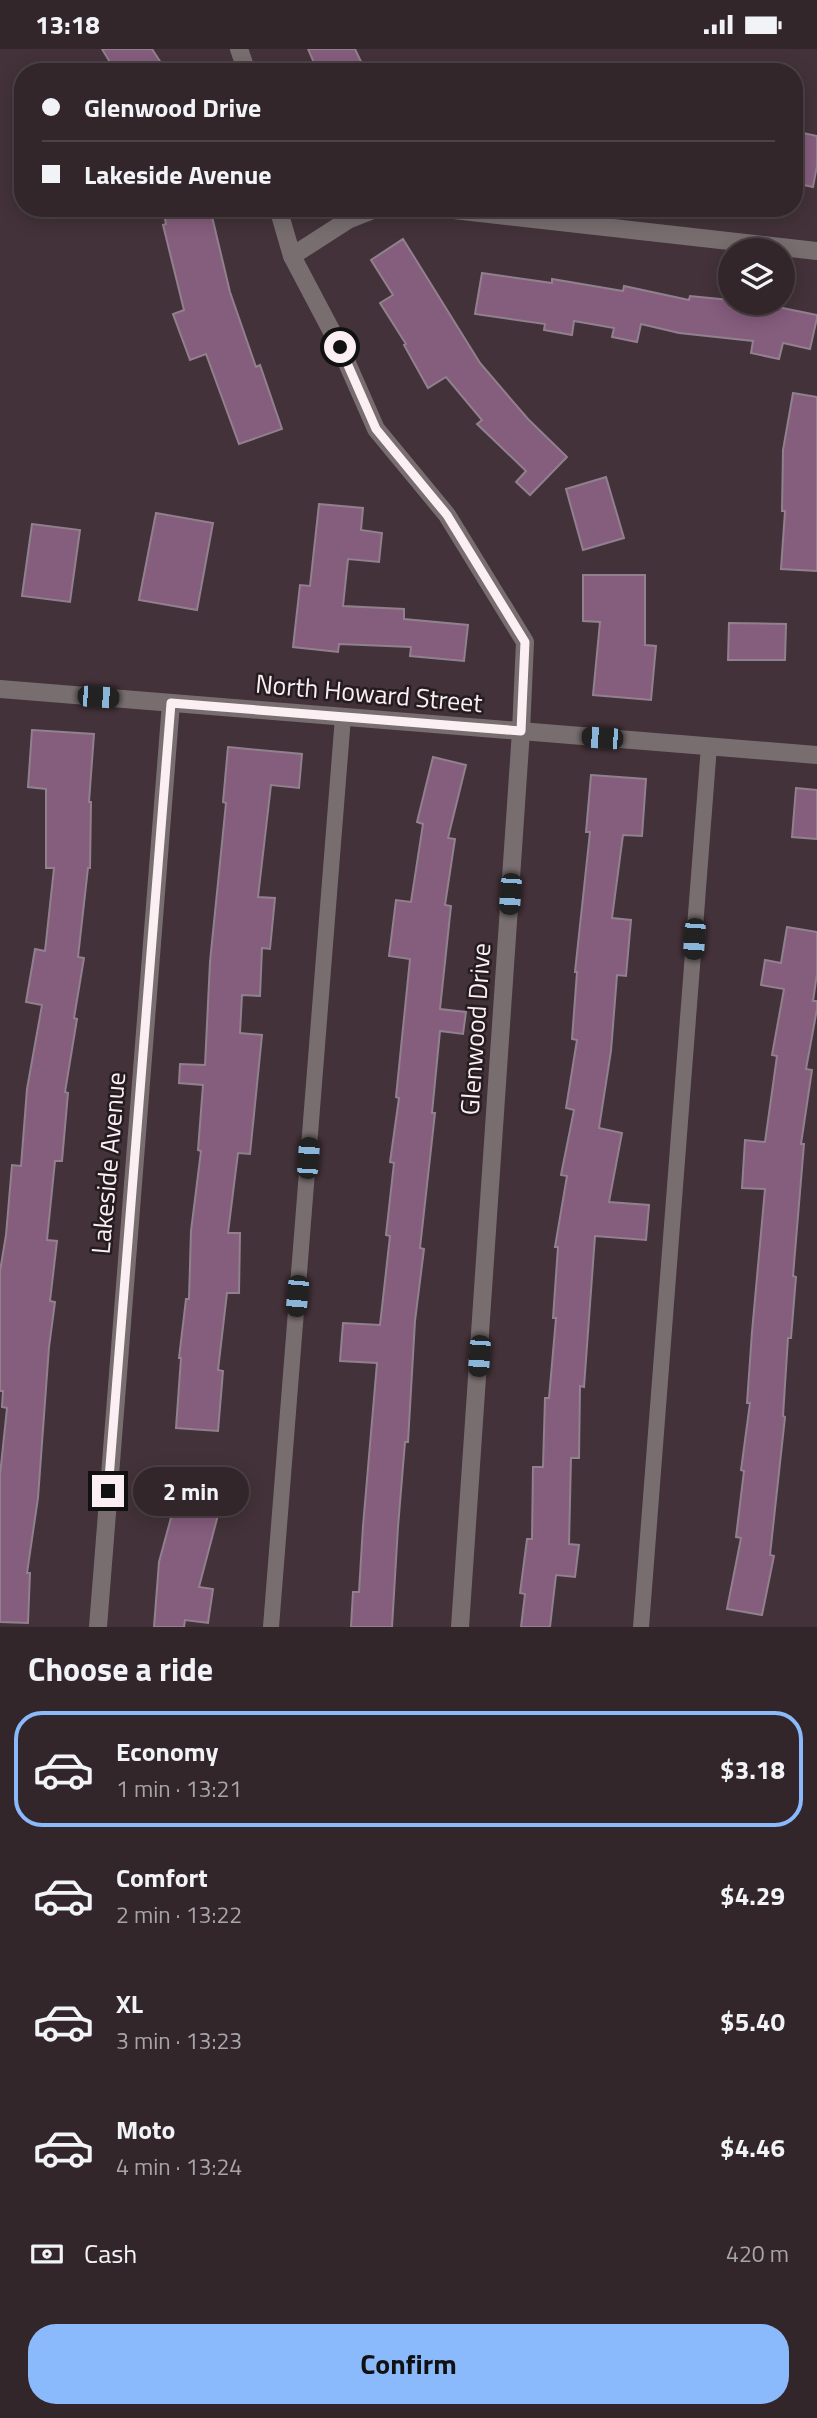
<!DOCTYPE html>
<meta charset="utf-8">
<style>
body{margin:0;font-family:"Titillium Web",sans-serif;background:#3a2e33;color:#f1f3f6;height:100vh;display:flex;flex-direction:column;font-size:26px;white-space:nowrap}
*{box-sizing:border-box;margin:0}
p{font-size:23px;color:#a8a5a9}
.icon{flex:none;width:38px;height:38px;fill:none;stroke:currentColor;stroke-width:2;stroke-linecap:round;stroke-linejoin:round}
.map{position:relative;height:1578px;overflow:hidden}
.details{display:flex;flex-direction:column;background:#32262b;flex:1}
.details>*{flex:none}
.top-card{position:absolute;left:14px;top:14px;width:789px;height:154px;border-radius:28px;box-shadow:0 4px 18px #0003,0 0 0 2px #4d4347;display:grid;align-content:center;height:154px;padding:0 28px;background:#32262b}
.fabs{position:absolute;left:718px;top:189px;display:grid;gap:14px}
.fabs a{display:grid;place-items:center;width:77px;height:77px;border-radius:50%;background:#32262b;box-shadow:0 4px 18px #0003,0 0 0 2px #4d4347;font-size:35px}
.end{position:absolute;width:32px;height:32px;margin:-16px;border:9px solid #fbeff3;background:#111;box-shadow:0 0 0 4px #111}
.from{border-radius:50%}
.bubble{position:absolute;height:49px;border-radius:24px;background:#32262b;box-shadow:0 4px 18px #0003,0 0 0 2px #4d4347;font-size:23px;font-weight:700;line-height:49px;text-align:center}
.car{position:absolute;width:21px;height:42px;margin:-21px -10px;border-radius:9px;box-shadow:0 0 5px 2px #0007;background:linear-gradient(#222 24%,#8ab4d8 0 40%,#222 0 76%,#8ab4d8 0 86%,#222 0)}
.top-card b{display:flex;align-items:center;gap:24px;height:66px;font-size:26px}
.top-card b+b{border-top:2px solid #4d4347}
.top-card i{width:18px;height:18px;background:#f1f3f6}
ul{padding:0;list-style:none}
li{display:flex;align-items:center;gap:21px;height:116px;margin:0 14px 10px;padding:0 14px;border:4px solid transparent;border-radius:28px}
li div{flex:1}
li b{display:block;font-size:26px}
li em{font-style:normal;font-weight:700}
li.current{border-color:#8abafc}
li>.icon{width:63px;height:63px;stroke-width:1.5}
h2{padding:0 28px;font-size:32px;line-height:84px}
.pay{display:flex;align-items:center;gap:18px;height:77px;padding:0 28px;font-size:26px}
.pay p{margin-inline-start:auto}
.action{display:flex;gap:14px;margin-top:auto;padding:14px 28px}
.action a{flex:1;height:80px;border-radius:28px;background:#8abafc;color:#111;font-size:28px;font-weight:700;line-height:80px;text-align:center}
.status{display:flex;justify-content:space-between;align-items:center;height:49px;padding:0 35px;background:#32262b;direction:ltr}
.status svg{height:19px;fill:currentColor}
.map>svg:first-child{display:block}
.building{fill:#855d7d;stroke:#91808d;stroke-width:2}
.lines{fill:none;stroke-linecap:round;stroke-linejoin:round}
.service{stroke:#786e6f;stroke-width:16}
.minor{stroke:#786e6f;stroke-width:18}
.tertiary{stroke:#786e6f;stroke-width:18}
.route{stroke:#fbeff3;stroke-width:9}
.labels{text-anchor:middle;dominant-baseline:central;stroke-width:5;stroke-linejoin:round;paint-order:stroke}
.street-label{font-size:26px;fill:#fbeff3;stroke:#241c1f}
</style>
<div class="status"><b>13:18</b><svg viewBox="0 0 49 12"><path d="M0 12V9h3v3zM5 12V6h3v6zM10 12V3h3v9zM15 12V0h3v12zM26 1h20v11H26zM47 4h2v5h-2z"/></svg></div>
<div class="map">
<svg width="817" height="1578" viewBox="0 0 817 1578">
<rect width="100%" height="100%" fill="#433239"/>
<!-- building -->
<g class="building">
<path d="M102,0H152L167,23H116Z"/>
<path d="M308,0H355L366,23H318Z"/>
<path d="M794,82L817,87V117L813,138L794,134Z"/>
<path d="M163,159H210L230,243L256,318L260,316L282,380L239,395L206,305L190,311L173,265L184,261L163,176L166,175Z"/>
<path d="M403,190L480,314L528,370L567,408L530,446L516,433L526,422L477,375L482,371L446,328L428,339L404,296L406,295L380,254L393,246L371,211Z"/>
<path d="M482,224L552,234V230L623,242L624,237L689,251L690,247L730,251V254L763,255L817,266V269L810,300L783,294L779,310L751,304L753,292L679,284L641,275L637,293L612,288L614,279L574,272L572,286L544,281L545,275L475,265Z"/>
<path d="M793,344L817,348V522L781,520L785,462H782L783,401Z"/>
<path d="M606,428L624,489L583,501L566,440Z"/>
<path d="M319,455L363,459L361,481L382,484L379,513L348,510L343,557L404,560V570L468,576L464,612L410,607L411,598L339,595L338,603L293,598L300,536L310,537Z"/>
<path d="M156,464L213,474L197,561L139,551Z"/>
<path d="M32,475L80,481L70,553L22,547Z"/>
<path d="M583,526H645V596L656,597L651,651L593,646L600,573L583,572Z"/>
<path d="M729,574L786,575L785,611H728Z"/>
<path d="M32,681L94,685L89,753H91L90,819H88L78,908L84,909L74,969L77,970L65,1043L68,1044L62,1112H55L47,1191L57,1192L50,1252L55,1253L49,1298L38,1449L27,1524H30L28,1574L0,1573V1426L7,1359L2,1358L3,1342H0V1222L6,1186L12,1116L21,1117L27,1040L42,956L26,953L35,900L45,902L54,819H46V740L28,738Z"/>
<path d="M228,698L302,705L299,739L271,736L258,848L275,849L270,900L262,899L260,947L242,946L240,984L262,986L250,1105L238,1104L228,1184H240L239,1244H227L218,1321L223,1322L218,1382L176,1379L181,1309H179L186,1250H189L191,1182L201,1102L198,1101L203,1036L179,1034L180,1015L205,1016L210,913L226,754L223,753Z"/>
<path d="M433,708L466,716L448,789L455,790L445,856L451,857L440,960L466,963L463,985L440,982L432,1064H435L420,1199L424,1200L415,1272L408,1393H405L398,1478L392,1578H351L353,1543H359L363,1477L377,1314L340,1312L343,1274L380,1276L390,1187L386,1186L394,1114L390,1113L399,1049L396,1048L410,910L389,907L396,851L411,853L423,775L417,773Z"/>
<path d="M591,726L646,730L642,787L623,786L612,869L631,871L626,927L617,926L611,1002L599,1079L622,1084L609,1153L649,1156L646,1191L595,1187L584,1338L580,1337L579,1409H571L569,1495L579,1496L575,1528L556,1526L550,1578H521L525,1545L520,1544L527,1490H532L533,1418H543L545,1349H549L556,1269H553L558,1198H555L567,1127L561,1126L574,1061L566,1059L577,991L572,990L577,923H575L590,783H586Z"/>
<path d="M796,739L817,741V790L792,788Z"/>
<path d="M787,878L817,883V925L813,952H817V960L806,1020L812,1021L801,1095H804L793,1227L796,1228L791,1289H788L783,1367L785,1368L770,1506L774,1507L762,1566L727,1560L741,1489L736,1488L744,1422L741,1421L750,1354H747L752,1283L765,1140L742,1139L745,1091L765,1093L777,1007L772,1006L784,940L761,936L765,911L781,914Z"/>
<path d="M175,1454L218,1466L199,1538L213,1540L208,1574L185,1571L184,1578H154L159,1513Z"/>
</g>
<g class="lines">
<!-- service -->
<g class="service">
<path d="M271,1578L343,668"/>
<path d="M641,1578L709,697"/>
</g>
<!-- minor -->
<g class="minor">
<path d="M239,0L247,23"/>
<path d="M278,159L292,207L340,298L376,380L447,466L525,593L521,682L460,1578"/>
<path d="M436,159L817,202"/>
<path d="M292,207L348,171L378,159"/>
<path d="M98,1578L171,654"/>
</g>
<!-- tertiary -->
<path class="tertiary" d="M0,640L817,706"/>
</g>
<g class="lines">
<!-- route -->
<path class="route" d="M108,1442L171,654L521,682L525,593L447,466L376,380L340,298"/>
</g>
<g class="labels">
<!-- street labels -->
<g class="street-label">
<text transform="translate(369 644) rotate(5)">North Howard Street</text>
<text transform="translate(475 980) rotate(-86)">Glenwood Drive</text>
<text transform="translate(108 1114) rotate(-85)">Lakeside Avenue</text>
</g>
</g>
</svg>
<div class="fabs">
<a><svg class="icon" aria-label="layers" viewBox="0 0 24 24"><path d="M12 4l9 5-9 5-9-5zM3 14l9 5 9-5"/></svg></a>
</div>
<i class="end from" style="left:340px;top:298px"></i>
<i class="end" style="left:108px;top:1442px"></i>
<div class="bubble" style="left:133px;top:1418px;width:116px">2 min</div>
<i class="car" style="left:98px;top:648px;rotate:94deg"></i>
<i class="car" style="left:602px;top:689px;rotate:274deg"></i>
<i class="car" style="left:510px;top:845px;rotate:184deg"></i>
<i class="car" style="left:694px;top:890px;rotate:184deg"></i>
<i class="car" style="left:308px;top:1109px;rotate:4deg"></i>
<i class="car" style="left:297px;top:1247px;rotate:185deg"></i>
<i class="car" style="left:479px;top:1307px;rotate:184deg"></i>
<div class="top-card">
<b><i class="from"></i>Glenwood Drive</b>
<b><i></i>Lakeside Avenue</b>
</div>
</div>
<section class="details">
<h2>Choose a ride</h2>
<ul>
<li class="current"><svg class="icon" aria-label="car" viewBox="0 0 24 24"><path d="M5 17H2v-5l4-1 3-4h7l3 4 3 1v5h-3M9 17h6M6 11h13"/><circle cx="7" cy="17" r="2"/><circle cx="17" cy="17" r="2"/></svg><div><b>Economy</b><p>1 min · 13:21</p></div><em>$3.18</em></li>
<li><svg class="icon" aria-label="car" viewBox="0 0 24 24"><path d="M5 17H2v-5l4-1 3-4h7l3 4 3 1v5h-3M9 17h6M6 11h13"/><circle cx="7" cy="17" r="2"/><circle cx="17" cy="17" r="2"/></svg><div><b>Comfort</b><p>2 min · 13:22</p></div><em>$4.29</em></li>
<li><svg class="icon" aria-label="car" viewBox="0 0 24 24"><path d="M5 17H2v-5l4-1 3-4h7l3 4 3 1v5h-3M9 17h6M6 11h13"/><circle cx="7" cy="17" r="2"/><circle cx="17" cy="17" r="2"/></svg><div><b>XL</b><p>3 min · 13:23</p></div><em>$5.40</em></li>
<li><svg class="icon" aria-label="car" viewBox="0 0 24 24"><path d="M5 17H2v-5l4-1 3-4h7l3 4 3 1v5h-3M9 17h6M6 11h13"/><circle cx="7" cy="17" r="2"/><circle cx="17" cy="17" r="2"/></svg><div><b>Moto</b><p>4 min · 13:24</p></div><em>$4.46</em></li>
</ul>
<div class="pay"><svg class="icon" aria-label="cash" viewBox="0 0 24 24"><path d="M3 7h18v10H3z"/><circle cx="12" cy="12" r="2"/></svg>Cash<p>420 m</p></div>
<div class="action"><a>Confirm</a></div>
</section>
